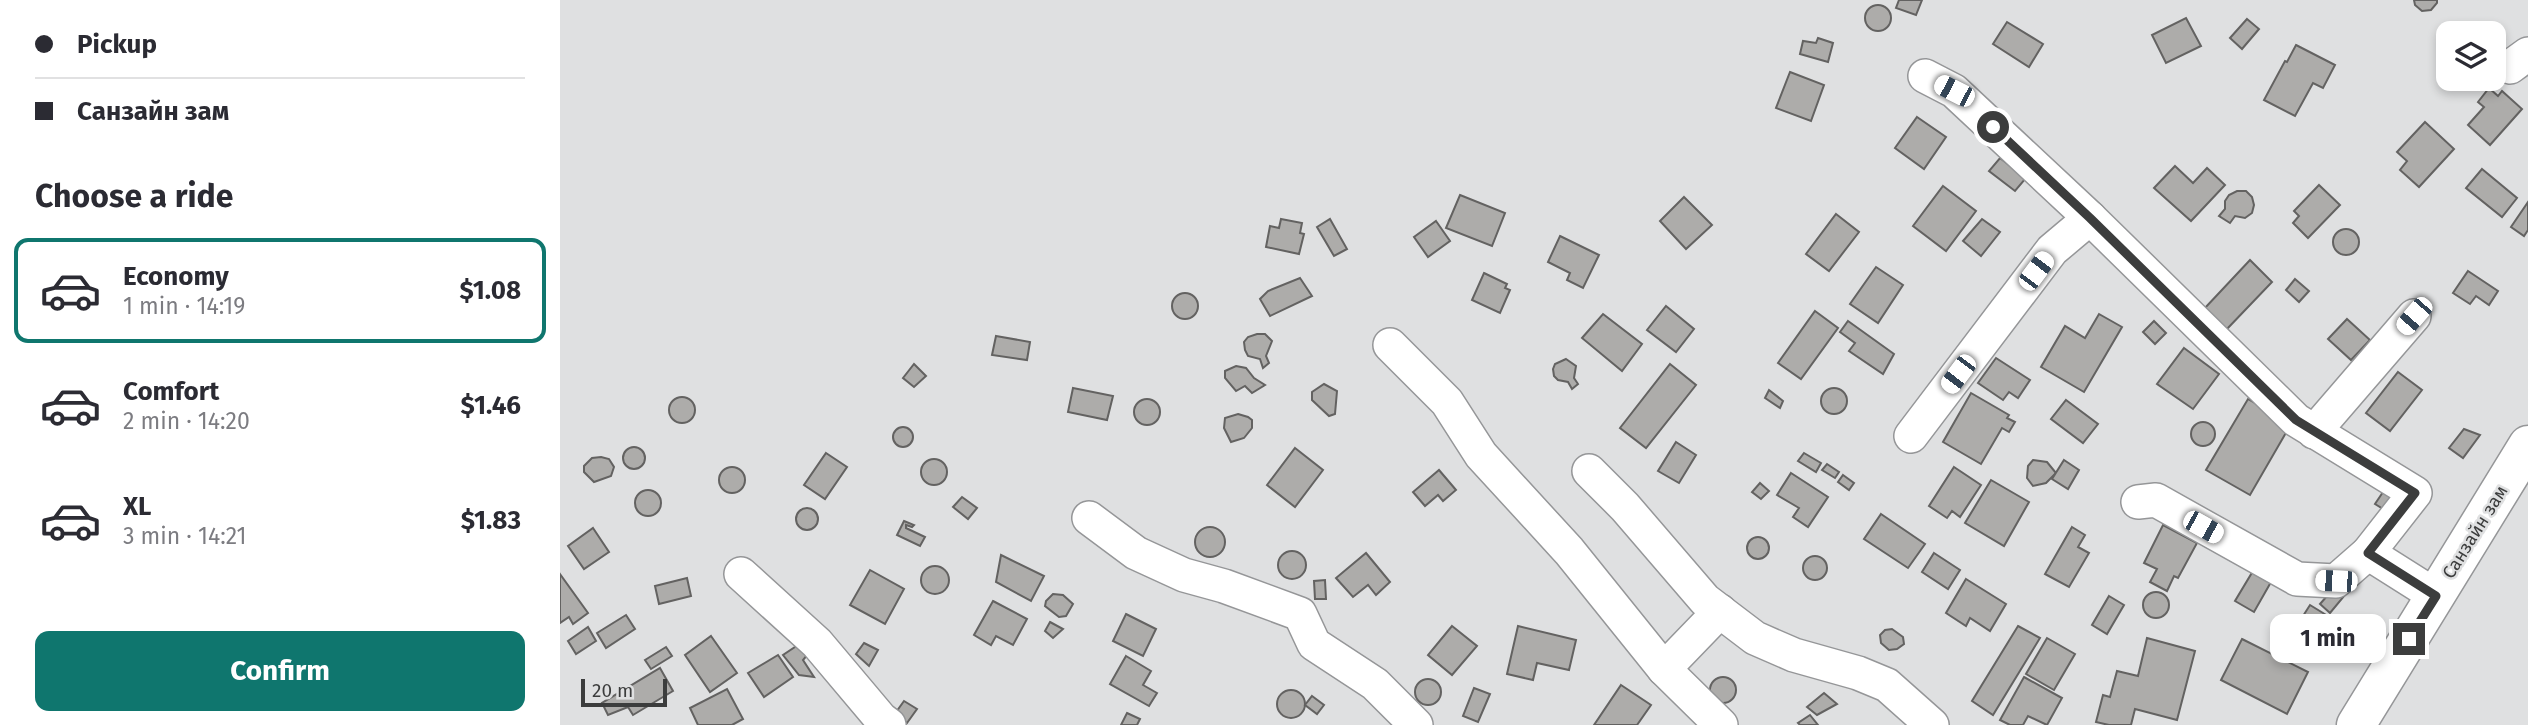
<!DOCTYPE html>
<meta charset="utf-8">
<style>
body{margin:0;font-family:"Fira Sans",sans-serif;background:#f2f2f3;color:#2b2b33;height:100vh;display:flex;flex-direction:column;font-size:26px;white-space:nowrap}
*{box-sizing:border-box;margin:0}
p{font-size:23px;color:#7c7c81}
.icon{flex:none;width:38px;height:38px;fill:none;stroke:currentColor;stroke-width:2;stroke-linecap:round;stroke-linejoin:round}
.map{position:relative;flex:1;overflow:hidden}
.sheet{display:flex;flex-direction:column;background:#fff;width:560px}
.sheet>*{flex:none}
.hud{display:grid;align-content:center;height:154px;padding:0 35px;background:#fff}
.tools{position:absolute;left:1876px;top:21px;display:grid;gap:14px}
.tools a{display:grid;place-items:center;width:70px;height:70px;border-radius:14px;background:#fff;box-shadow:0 4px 10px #0003;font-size:35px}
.scale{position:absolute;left:21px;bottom:18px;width:86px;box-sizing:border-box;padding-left:7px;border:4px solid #3c3d3d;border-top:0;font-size:19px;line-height:24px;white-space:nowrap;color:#3c3d3d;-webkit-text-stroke:5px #dfe0e1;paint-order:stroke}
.end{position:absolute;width:32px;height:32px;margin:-16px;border:9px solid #3c3d3d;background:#fff;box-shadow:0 0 0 4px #fff}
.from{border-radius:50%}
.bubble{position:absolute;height:49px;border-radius:14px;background:#fff;box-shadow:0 4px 10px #0003;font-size:23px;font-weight:700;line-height:49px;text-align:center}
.car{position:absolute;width:21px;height:42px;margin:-21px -10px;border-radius:9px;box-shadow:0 0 5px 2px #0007;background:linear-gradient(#fff 24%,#345 0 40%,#fff 0 76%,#345 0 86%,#fff 0)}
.hud b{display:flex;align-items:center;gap:24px;height:66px;font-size:26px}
.hud b+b{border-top:2px solid #e1e1e2}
.hud i{width:18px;height:18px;background:#2b2b33}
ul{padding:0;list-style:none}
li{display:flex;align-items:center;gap:21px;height:105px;margin:0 14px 10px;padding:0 21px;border:4px solid transparent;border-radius:14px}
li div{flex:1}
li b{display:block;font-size:26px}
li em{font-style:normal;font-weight:700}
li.current{border-color:#0f766e}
li>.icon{width:63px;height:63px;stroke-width:1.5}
h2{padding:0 35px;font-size:32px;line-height:84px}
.button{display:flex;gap:14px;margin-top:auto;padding:14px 35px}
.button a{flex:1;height:80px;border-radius:14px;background:#0f766e;color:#fff;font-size:28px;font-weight:700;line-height:80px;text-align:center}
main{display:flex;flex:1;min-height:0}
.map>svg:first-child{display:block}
.building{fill:#adacaa;stroke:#636261;stroke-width:2}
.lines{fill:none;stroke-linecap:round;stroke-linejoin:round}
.minor-casing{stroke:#959698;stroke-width:36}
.secondary-casing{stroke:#959698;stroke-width:41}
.minor{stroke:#fff;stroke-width:33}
.secondary{stroke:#fff;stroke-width:38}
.route{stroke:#3c3d3d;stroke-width:9}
.labels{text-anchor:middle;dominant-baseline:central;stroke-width:5;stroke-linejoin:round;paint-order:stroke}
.street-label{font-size:18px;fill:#3c3d3d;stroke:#dfe0e1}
</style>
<main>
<section class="sheet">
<div class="hud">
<b><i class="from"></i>Pickup</b>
<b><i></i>Санзайн зам</b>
</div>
<h2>Choose a ride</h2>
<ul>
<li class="current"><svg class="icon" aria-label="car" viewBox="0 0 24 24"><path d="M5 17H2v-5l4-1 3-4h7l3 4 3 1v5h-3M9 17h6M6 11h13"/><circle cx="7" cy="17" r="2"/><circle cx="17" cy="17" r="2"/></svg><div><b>Economy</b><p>1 min · 14:19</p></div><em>$1.08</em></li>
<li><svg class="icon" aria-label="car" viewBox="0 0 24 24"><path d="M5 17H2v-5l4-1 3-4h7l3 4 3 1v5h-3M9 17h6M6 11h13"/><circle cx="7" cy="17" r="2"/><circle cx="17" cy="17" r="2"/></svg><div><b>Comfort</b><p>2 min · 14:20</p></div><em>$1.46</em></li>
<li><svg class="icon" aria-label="car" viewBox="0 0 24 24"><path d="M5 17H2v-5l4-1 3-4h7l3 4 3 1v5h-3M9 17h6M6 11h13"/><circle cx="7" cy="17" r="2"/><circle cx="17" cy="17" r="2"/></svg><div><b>XL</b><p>3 min · 14:21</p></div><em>$1.83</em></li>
</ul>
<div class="button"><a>Confirm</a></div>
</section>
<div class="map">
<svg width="1968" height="725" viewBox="0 0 1968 725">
<rect width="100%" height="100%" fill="#dfe0e1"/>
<!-- building -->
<g class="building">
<path d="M1339,0H1362L1356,15L1336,8Z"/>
<path d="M1854,0H1877V3L1871,10L1862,11L1855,5Z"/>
<circle cx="1318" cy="18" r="13"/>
<path d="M1626,18L1641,46L1606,63L1592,35Z"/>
<path d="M1687,19L1699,29L1682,49L1670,38Z"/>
<path d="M1447,22L1483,44L1469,67L1433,44Z"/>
<path d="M1919,25L1933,28L1937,35V43L1934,45V33H1910Z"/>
<path d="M1258,38L1273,43L1268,62L1240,54L1243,41L1256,43Z"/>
<path d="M1736,45L1775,65L1763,88L1753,83L1735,116L1704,100L1725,61L1727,62Z"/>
<path d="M1230,72L1264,85L1251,121L1216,108Z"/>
<path d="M1929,88L1938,96L1942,91L1962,109L1930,145L1908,125L1924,107L1918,102Z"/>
<path d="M1357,117L1386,137L1364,169L1335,148Z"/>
<path d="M1865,122L1894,149L1859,187L1840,170L1847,161L1837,152Z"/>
<path d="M1440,158L1466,178L1455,191L1429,171Z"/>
<path d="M1615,166L1633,183L1647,168L1665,185L1631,221L1594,188Z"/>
<path d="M1922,169L1957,198L1942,217L1906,188Z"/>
<path d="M1759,185L1780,205L1748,238L1733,223L1739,216L1734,211Z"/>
<path d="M1383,186L1416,211L1386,251L1353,226Z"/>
<path d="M1677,191H1686L1692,197L1694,205L1692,213L1685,218L1675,216L1670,223L1659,216L1665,209V201L1669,195Z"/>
<path d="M900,195L945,213L932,246L886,228Z"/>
<path d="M1124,197L1152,225L1126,249L1100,221Z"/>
<path d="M1968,202V230L1964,236L1951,227Z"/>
<path d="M1276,214L1299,232L1269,271L1246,254Z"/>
<path d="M721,219L742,223L740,233L744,234L739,254L706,247L710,226L719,228Z"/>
<path d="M770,219L787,249L774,256L757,227Z"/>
<path d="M1422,219L1440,232L1421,256L1403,241Z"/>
<path d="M876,221L890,241L868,257L854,237Z"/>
<circle cx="1786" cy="242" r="13"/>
<path d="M1000,236L1039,255L1023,288L1007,280L1010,273L988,262Z"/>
<path d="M1690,260L1712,282L1666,330L1644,309Z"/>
<path d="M1316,267L1343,285L1318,323L1290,304Z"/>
<path d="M1908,271L1938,291L1929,305L1916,296L1910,304L1893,293Z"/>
<path d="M924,273L947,284L945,288L950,290L940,313L912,300Z"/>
<path d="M740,278L752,296L710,316L700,299L708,291Z"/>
<path d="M1735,279L1749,291L1739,302L1726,290Z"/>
<circle cx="625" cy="306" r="13"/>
<path d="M1106,306L1134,329L1116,352L1087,330Z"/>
<path d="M1255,311L1278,328L1241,379L1218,363Z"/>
<path d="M1043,314L1082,344L1062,371L1022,338Z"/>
<path d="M1539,314L1562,327L1524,392L1481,367L1505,326L1525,338Z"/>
<path d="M1787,319L1810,340L1791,360L1768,339Z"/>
<path d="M1288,321L1334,354L1323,374L1289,351L1295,343L1280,332Z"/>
<path d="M1594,321L1606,333L1595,344L1583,332Z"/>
<path d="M697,334H705L712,341L706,356L709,363L703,368L700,359L688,356L685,350L684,342L688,337Z"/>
<path d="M436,336L470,342L467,360L432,355Z"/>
<path d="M1624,348L1659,374L1633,409L1597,384Z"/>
<path d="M1436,358L1470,380L1458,398L1449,392L1443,400L1418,383Z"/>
<path d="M1006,359L1016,366L1014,378L1018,384L1012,389L1008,382L998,380L994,376L993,369L995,364Z"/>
<path d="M354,364L366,376L354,387L343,378Z"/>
<path d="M1110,364L1136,385L1086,448L1060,428Z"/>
<path d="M676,366L686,368L694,378L705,385L692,393L685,386L676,391L665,378V371Z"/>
<path d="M1838,372L1862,390L1830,431L1806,413Z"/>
<path d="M764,384L777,391L775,414L769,416L752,400V392Z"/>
<circle cx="1274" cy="401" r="13"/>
<path d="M513,388L553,396L547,420L508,412Z"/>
<path d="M1209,390L1223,401L1220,408L1205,398Z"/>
<path d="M1411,393L1449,415L1447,418L1455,422L1449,432L1442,428L1421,464L1383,442Z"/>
<circle cx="122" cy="410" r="13"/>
<path d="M1688,399L1731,424L1690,495L1646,470Z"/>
<circle cx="587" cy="412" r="13"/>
<path d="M1506,400L1538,424L1523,443L1491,419Z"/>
<path d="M678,414L688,417L692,420V428L684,438L671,442L664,428L665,418Z"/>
<circle cx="1643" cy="434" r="12"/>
<circle cx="343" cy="437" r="10"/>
<path d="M1904,429L1920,435L1903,458L1889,448Z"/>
<path d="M1116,442L1136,455L1119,483L1098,471Z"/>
<circle cx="74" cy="458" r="11"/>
<path d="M735,448L763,470L735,507L707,485Z"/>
<path d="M266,453L287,467L265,499L244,485Z"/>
<path d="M1244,453L1261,463L1256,472L1238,461Z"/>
<path d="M41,457L49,459L54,467L51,476L34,482L24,472V466L32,458Z"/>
<circle cx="374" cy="472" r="13"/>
<path d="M1473,460L1487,462L1496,473L1486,483L1473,486L1467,478L1468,466Z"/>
<path d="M1504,460L1519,470L1508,489L1492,479Z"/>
<path d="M1267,464L1279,472L1275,478L1262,470Z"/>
<circle cx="172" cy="480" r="13"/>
<path d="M1394,467L1421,485L1400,517L1392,511L1387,518L1369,506Z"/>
<path d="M879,470L896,490L883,501L878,495L865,506L853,492Z"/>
<path d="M1231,473L1268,497L1248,527L1233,517L1239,508L1217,495Z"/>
<path d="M1283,475L1294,483L1289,490L1278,482Z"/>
<path d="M1431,480L1469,502L1444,546L1405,523Z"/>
<path d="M1200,483L1209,491L1201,499L1192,492Z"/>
<circle cx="88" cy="503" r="13"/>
<path d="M1823,492L1836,500L1828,512L1815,504Z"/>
<path d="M402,497L417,508L408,519L393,507Z"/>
<circle cx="247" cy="519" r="11"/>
<path d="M1321,514L1365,544L1348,568L1304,539Z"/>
<path d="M344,521L354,525L352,527L346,525V528L365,537L360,546L337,535Z"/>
<path d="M1603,525L1637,543L1618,578L1614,576L1607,591L1590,582L1597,569L1584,563Z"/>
<circle cx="650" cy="542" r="15"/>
<path d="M1512,527L1525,535L1518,547L1529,553L1509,587L1485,574Z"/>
<path d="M33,528L49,552L24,569L8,546Z"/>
<circle cx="1198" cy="548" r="11"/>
<circle cx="732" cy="565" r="14"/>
<path d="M806,553L830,582L816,595L808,585L793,597L776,578Z"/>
<path d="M1374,553L1400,570L1388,589L1362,572Z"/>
<path d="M441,555L484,576L471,601L436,582Z"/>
<circle cx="1255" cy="568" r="12"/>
<circle cx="375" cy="580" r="14"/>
<path d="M310,570L344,589L325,624L290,605Z"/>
<path d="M1693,571L1711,582L1694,612L1675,601Z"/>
<path d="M0,574L28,613L13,624L9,617L0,623Z"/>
<path d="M127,578L131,596L99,604L95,586Z"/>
<path d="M1406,579L1446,604L1430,631L1410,618L1406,626L1386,613Z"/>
<path d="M765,580L766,599H755L754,581Z"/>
<path d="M1775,587L1785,595L1770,613L1760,604Z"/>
<circle cx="1596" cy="605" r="13"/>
<path d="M493,594L503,595L513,604L506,616L499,617L485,606L486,601Z"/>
<path d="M1549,596L1564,605L1547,634L1532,625Z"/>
<path d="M433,601L467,619L453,645L436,636L431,645L414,635Z"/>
<path d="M1750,605L1776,621L1762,644L1736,627Z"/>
<path d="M566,614L596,629L583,656L553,641Z"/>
<path d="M66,615L75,629L46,648L37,633Z"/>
<path d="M490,622L503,629L493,638L485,631Z"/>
<path d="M892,626L917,646L892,675L868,655Z"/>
<path d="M958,626L1016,640L1009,670L977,663L973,680L947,674Z"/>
<path d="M1458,626L1480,638L1433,715L1412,701Z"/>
<path d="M28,627L36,641L16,654L8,641Z"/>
<path d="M1332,629L1343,637L1344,644L1337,649L1329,650L1321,643L1320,635L1325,630Z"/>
<path d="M151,636L177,673L150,692L125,655Z"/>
<path d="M1487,638L1515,654L1494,690L1466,674Z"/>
<path d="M1587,638L1635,651L1617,720L1575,709L1571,725H1549L1536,722L1543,695L1550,697L1557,671L1578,676Z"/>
<path d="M1682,639L1748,672L1727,714L1661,680Z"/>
<path d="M304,643L318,650L309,666L296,654Z"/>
<path d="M238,645L248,654L243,660L254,677L239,675L223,655Z"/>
<path d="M106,647L112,656L91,669L85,660Z"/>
<path d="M218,655L233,677L204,697L188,673Z"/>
<path d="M566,656L591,671L583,685L597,693L589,706L550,684Z"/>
<path d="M100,668L113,691L73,715L68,707L48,715L42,703Z"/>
<path d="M1464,677L1502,698L1487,725L1468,716L1463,725H1450L1440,720Z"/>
<circle cx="1163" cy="690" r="13"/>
<circle cx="868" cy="692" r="13"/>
<path d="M1061,685L1091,705L1077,725H1034Z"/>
<path d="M914,688L930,694L918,722L903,716Z"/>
<path d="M167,689L183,719L172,725H138L130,708Z"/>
<circle cx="731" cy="704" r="14"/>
<path d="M1264,693L1277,704L1257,715L1247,707Z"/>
<path d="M752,696L764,705L757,714L745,705Z"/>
<path d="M344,701L357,709L347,723L334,715Z"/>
<path d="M567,713L580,719L577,725H561Z"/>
<path d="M1250,715L1258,725H1240L1238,723Z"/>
</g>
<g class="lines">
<!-- minor casing -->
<g class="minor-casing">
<g id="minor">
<path d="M1950,67L1968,54"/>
<path d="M1365,76L1394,91L1530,218"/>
<path d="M830,345L887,402L921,455L1009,551L1104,669L1161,725"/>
<path d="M1754,432L1854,316"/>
<path d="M1351,436L1492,250L1530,218L1736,420L1855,493L1808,553L1876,596"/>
<path d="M1029,471L1065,507L1145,600L1195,638L1234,655L1298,673L1327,685L1372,725"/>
<path d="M1578,502L1596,500L1737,579L1776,581L1808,553"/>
<path d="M529,518L576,553L624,575L664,586L740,614L754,644L815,684L856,725"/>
<path d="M181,574L257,643L321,719L329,725"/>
<path d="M1104,669L1160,611"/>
</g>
</g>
<!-- secondary casing -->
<g class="secondary-casing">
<path id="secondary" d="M1796,725L1968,445"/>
</g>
<!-- minor -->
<use href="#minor" class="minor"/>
<!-- secondary -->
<use href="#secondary" class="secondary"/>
</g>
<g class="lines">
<!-- route -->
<path class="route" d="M1433,127L1530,218L1736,420L1855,493L1808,553L1876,596L1849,639"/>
</g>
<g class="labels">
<!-- street labels -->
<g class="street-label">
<text transform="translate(1915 532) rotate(-58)">Санзайн зам</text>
</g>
</g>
</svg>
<div class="tools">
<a><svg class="icon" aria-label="layers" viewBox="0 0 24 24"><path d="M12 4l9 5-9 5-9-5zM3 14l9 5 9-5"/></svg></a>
</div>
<div class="scale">20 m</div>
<i class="end from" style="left:1433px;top:127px"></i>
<i class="end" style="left:1849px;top:639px"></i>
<div class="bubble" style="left:1710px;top:614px;width:116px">1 min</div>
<i class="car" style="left:1394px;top:91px;rotate:297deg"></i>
<i class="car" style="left:1476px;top:271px;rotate:37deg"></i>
<i class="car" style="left:1854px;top:316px;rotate:221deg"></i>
<i class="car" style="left:1398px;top:374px;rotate:217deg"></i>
<i class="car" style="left:1643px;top:527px;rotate:119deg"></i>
<i class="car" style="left:1776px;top:581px;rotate:272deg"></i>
</div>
</main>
